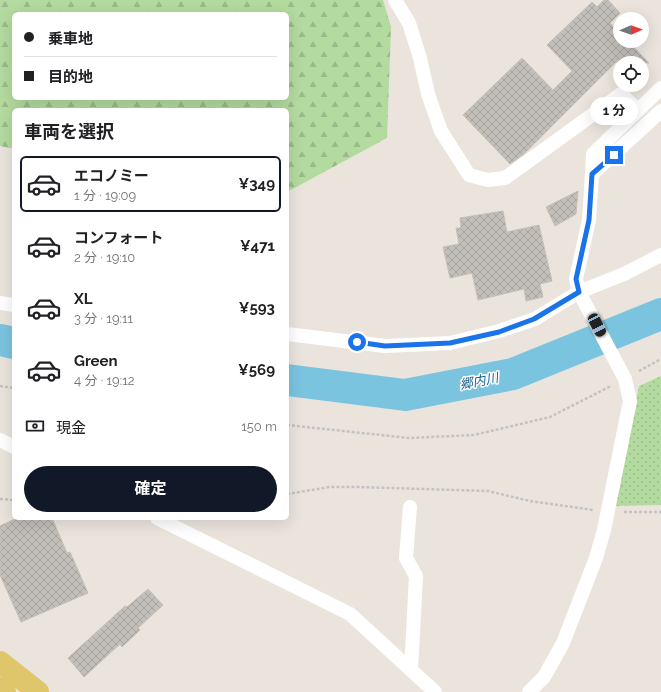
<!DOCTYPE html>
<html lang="ja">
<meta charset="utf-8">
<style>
body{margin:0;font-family:Raleway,"Noto Sans JP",sans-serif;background:#f2f2f2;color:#202124;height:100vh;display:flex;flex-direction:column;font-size:15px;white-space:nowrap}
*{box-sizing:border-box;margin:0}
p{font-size:13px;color:#757577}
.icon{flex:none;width:22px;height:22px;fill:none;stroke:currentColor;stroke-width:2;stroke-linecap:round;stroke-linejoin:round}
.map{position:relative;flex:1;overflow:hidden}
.panel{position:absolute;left:12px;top:108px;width:277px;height:412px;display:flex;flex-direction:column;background:#fff;border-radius:6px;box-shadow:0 4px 16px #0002}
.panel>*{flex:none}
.top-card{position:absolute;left:12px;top:12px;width:277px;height:88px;border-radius:6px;box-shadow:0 4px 16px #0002;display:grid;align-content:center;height:88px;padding:0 12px;background:#fff}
.needle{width:26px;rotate:88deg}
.fabs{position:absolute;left:613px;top:12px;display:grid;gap:8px}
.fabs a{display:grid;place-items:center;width:36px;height:36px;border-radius:50%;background:#fff;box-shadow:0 4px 16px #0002;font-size:20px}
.end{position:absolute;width:18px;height:18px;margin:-9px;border:5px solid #1a73e8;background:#fff;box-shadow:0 0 0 2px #fff}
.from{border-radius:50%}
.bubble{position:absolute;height:28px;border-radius:14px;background:#fff;box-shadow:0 4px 16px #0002;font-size:13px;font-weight:700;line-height:28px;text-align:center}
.car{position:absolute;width:12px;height:24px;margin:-12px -6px;border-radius:5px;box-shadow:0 0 3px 1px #0007;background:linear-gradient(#222 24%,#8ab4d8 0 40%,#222 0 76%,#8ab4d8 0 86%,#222 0)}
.top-card b{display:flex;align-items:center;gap:14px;height:38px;font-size:15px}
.top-card b+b{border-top:1px solid #e0e0e0}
.top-card i{width:10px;height:10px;background:#202124}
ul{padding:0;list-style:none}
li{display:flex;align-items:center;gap:12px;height:56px;margin:0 8px 6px;padding:0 4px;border:2px solid transparent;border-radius:6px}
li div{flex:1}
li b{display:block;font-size:15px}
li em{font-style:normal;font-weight:700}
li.current{border-color:#111827}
li>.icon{width:36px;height:36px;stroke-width:1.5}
h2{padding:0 12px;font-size:18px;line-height:48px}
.pay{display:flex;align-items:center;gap:10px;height:44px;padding:0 12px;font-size:15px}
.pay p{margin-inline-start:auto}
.button{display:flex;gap:8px;margin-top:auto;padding:8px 12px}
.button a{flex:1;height:46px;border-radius:24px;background:#111827;color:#fff;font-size:16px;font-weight:700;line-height:46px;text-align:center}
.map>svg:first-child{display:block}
.forest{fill:url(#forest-firs);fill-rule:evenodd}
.park{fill:url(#park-dots)}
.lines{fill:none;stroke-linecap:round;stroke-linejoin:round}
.river{stroke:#7bc4e0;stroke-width:32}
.building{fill:url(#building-cross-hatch);stroke:#c5c0b7}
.path{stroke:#c3c3c3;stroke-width:2.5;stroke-dasharray:3 2;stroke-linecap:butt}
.minor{stroke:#fff;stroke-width:14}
.primary{stroke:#e0c66b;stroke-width:22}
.route{stroke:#1a73e8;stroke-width:5}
.labels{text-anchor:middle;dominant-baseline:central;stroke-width:3;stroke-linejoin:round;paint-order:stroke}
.water-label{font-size:13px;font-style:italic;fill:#1c638a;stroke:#fff}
</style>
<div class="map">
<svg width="661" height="692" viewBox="0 0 661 692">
<defs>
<pattern id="forest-firs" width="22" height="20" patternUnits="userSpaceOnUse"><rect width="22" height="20" fill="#b3da9f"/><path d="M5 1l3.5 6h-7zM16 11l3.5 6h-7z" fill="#9abb89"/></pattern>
<pattern id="park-dots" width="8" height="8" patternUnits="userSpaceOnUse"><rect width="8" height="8" fill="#b3da9f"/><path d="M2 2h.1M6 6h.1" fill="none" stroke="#9abb89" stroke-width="1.8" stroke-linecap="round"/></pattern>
<pattern id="building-cross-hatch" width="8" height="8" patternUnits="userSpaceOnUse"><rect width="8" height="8" fill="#c2beb9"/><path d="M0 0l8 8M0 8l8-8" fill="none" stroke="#a7a39f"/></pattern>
</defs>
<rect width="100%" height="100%" fill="#eae4dd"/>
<!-- forest -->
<path class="forest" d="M0,0H383L391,27L387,138L287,192V110H14V149L0,146ZM14,14H287V98H14Z"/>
<!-- park -->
<path class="park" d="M661,376V505L614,506L639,386Z"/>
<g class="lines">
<!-- river -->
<g class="river">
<path d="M0,340L14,343"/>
<path d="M287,380L405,395L513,374L661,314"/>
</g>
</g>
<!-- building -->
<g class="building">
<path d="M604,0H608L620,13L610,23L620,33V41H628L649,63L616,62L525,153L510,164L463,115L522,58L553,90L572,71L547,45L592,2L597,7Z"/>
<path d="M578,191L576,214L555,226L546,207Z"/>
<path d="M503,211L507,232L539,225L552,281L540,284L543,297L526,301L524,289L478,300L472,273L450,278L443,247L459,244L456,228H461L460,218Z"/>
<path d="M17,518H52L67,553L70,552L88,593L21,622L0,575V526Z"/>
<path d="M148,589L163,605L138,628L140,630L122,647L120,644L84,677L68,658L125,606L127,607Z"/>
</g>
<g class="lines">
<!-- path -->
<g class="path">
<path d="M639,371L661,359"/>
<path d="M0,386L14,388"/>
<path d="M287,425L409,438L474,435L550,417L611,386"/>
<path d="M287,494L330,487H358L488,491L530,501L593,510"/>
<path d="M0,499L14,500"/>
<path d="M624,512H661"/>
</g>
<!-- minor -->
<g class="minor">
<path d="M395,0L409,23L420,58L428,94L441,131L469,175L488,180L505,178L621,94L638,110"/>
<path d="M592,174L593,154L661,88"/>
<path d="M0,303L14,305"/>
<path d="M287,334L385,346L450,343L499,331L535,319L579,292L624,274L661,255"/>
<path d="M0,440L14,447"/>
<path d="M410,507L406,558L416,576L411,670"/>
<path d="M157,518L350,614L435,692"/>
<path d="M529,692L544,677L563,643L596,558L604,530L630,401L625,379L579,292L576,279L589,220L592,174L661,111"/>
</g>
<!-- primary -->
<g class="primary">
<path d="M0,662L38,692"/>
<path d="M0,688L5,692"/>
</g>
</g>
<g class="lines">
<!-- route -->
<path class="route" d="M357,342L385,346L450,343L499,332L534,319L579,292L576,279L589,220L592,174L614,155"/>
</g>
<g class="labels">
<!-- water labels -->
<g class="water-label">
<text transform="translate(479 381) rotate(-11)">郷内川</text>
</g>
</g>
</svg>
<div class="fabs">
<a><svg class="needle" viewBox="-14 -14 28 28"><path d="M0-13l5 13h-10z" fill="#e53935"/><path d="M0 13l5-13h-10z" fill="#757577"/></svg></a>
<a><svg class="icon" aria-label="locate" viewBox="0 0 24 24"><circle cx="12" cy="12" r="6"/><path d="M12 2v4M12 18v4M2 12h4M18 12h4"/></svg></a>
</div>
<i class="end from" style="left:357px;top:342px"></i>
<i class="end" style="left:614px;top:155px"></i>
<div class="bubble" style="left:590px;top:97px;width:48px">1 分</div>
<i class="car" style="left:597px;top:325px;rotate:153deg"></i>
<div class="top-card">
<b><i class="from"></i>乗車地</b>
<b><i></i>目的地</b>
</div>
<section class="panel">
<h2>車両を選択</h2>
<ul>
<li class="current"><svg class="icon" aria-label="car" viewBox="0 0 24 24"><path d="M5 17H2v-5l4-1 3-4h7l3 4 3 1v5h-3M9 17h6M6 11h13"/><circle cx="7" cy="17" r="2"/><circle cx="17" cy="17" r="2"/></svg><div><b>エコノミー</b><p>1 分 · 19:09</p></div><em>¥349</em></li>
<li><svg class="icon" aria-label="car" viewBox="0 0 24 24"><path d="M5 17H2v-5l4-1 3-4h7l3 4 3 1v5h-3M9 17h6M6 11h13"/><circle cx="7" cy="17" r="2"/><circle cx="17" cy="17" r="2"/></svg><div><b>コンフォート</b><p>2 分 · 19:10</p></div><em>¥471</em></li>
<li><svg class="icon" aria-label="car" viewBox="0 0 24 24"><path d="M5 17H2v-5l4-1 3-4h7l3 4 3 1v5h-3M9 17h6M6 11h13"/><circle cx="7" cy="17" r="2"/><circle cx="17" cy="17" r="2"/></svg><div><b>XL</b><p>3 分 · 19:11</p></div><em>¥593</em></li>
<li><svg class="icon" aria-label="car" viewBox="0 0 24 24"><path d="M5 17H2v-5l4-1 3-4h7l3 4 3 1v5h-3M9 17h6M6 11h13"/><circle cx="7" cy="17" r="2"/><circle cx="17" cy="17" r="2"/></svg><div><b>Green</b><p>4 分 · 19:12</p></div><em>¥569</em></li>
</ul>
<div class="pay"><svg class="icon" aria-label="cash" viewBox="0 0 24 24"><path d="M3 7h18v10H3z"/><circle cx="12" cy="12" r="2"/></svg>現金<p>150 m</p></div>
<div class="button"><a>確定</a></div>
</section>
</div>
